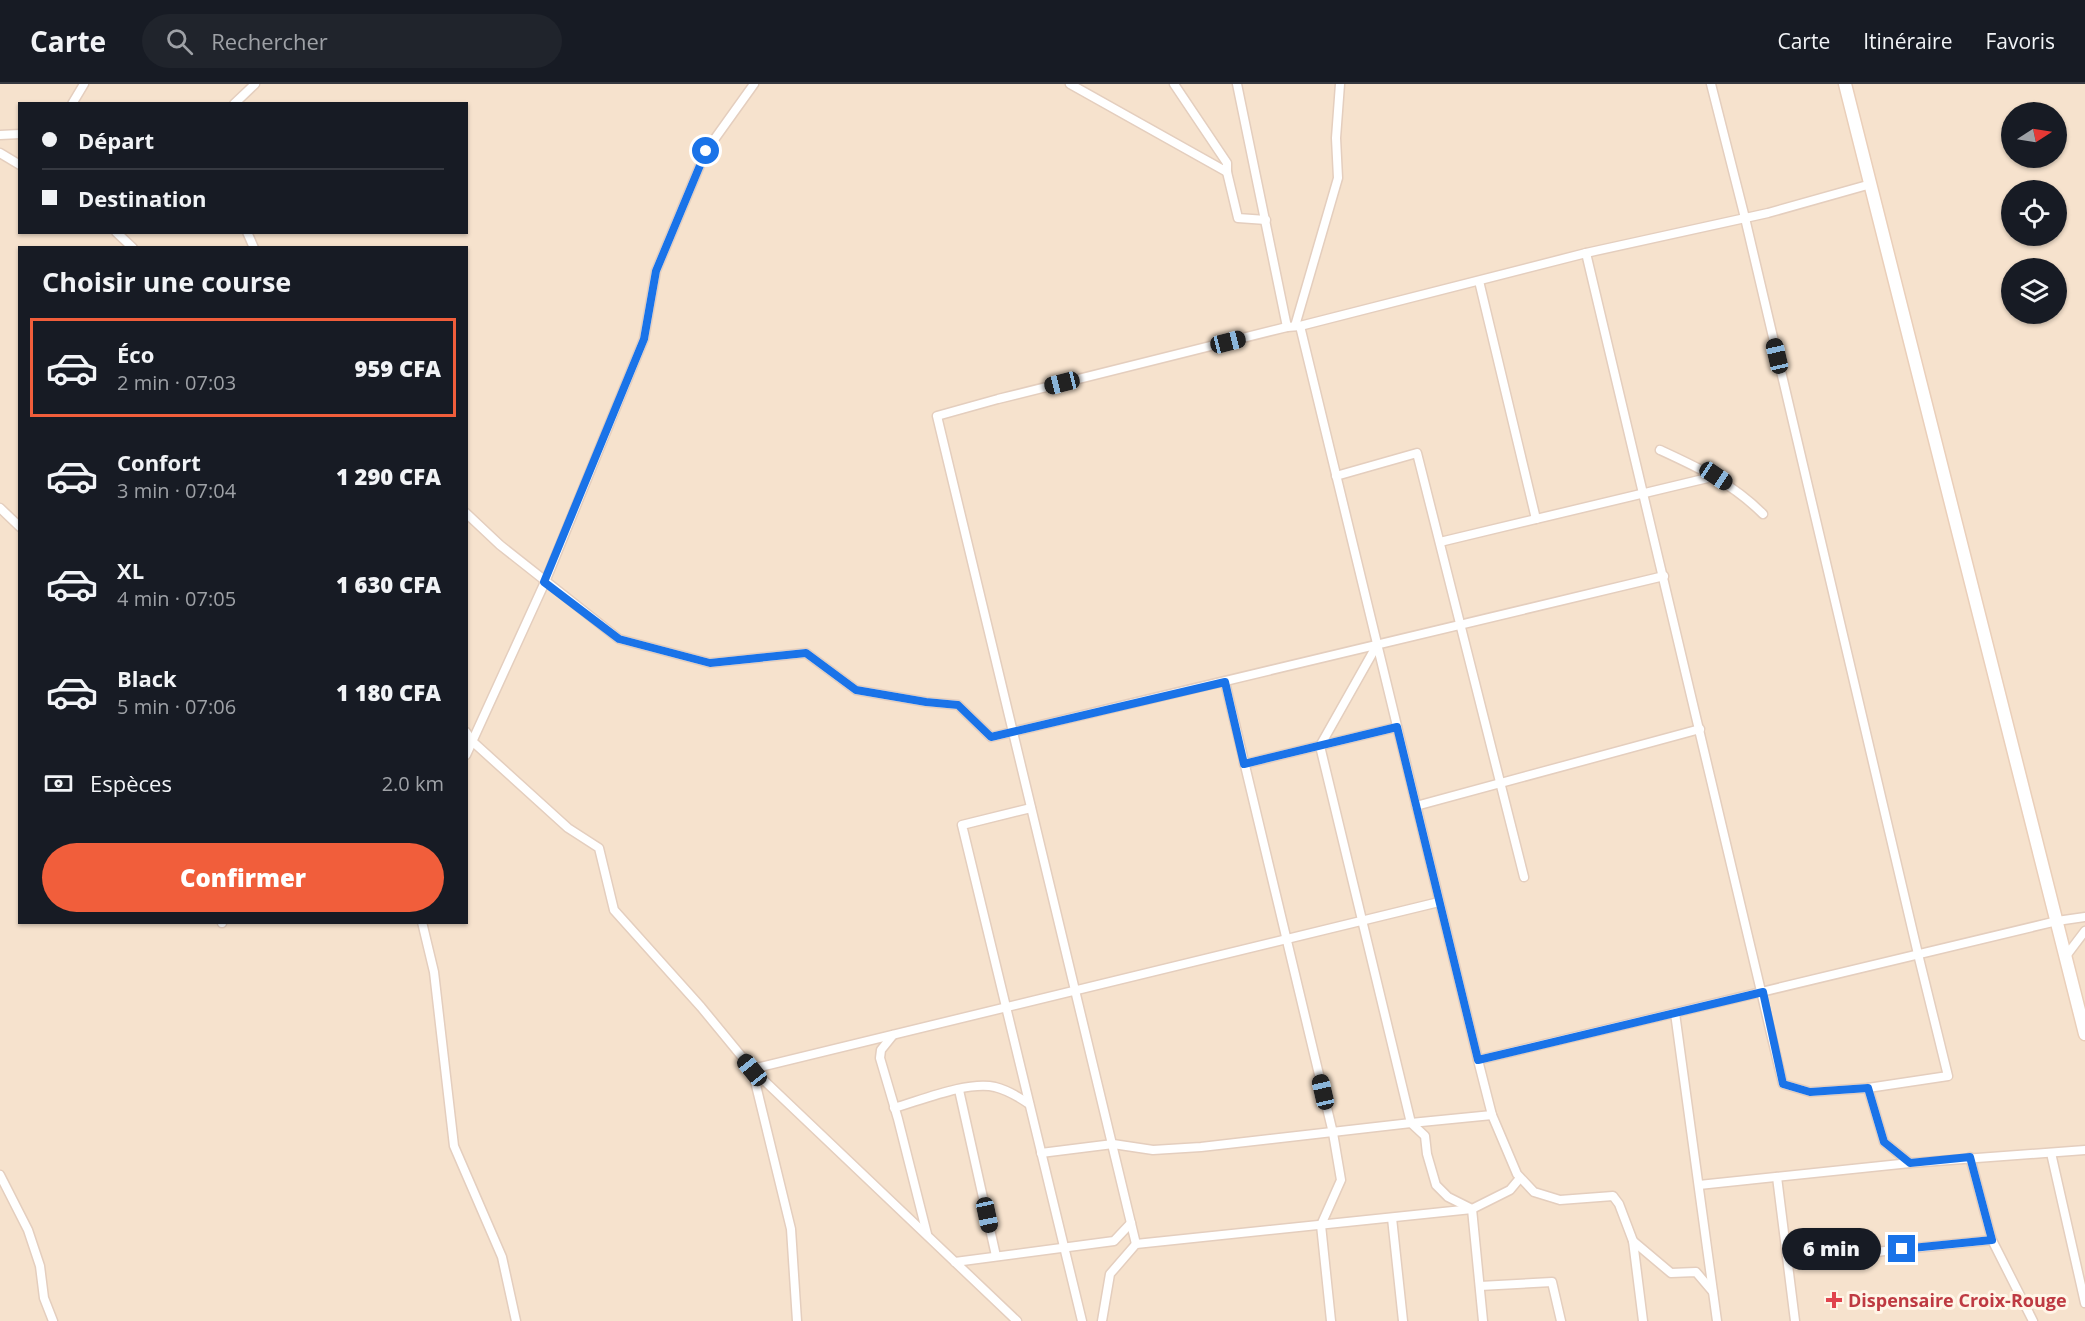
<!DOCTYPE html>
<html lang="fr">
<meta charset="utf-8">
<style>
body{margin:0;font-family:"Open Sans",sans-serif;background:#20242c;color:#f1f3f6;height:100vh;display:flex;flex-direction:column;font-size:22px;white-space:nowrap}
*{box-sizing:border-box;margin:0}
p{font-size:20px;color:#9ea1a6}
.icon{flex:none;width:33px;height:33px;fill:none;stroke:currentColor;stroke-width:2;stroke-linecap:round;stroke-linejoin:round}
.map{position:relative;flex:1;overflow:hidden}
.drawer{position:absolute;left:18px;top:162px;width:450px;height:678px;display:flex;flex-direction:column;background:#171b24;border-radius:0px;box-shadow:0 2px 4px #0004}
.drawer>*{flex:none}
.banner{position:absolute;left:18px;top:18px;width:450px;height:132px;border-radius:0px;box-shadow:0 2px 4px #0004;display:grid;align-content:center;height:132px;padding:0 24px;background:#171b24}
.needle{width:39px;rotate:78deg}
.buttons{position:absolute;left:2001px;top:18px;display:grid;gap:12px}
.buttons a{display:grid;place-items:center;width:66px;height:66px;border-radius:50%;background:#171b24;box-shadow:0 2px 4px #0004;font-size:30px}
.end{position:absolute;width:27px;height:27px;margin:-14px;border:8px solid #1a73e8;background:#fff;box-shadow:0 0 0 3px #fff}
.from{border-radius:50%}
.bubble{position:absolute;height:42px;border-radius:21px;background:#171b24;box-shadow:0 2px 4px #0004;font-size:20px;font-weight:800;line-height:42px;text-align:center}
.car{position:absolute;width:18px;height:36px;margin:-18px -9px;border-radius:8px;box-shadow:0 0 4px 2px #0007;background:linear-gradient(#222 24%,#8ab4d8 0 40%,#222 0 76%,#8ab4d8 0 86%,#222 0)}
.banner b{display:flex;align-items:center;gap:21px;height:57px;font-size:22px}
.banner b+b{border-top:2px solid #363941}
.banner i{width:15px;height:15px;background:#f1f3f6}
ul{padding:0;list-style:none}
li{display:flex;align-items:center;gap:18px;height:99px;margin:0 12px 9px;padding:0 12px;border:3px solid transparent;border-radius:0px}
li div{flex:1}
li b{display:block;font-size:22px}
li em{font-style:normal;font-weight:800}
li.selected{border-color:#f15e3b}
li>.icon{width:54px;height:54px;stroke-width:1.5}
h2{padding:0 24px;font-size:27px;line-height:72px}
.pay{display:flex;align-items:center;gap:15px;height:66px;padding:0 24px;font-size:22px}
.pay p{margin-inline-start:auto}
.cta{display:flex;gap:12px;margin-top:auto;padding:12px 24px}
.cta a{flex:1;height:69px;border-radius:36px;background:#f15e3b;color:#fff;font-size:24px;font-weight:800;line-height:69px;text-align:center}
header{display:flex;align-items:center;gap:36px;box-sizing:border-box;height:84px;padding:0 30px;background:#171b24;border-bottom:2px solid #363941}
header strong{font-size:28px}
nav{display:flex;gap:33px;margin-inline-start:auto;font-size:21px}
.search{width:420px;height:54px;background:#20242c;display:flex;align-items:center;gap:15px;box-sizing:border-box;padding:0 21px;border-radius:33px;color:#9ea1a6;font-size:22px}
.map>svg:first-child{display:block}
.residential{fill:#f6e2cd;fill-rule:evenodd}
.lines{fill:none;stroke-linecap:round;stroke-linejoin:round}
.minor-casing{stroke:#e4cebe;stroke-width:11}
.secondary-casing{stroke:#eacfba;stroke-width:15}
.minor{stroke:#fff;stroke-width:8}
.secondary{stroke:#fff;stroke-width:12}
.route{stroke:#1a73e8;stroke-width:8}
.health-dot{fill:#e0444e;stroke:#fff5e7;stroke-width:2}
.labels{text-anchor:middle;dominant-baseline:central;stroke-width:6;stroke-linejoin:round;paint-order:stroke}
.health-label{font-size:18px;font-weight:bold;fill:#be3a42;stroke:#fff5e7;text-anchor:start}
</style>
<header>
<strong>Carte</strong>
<div class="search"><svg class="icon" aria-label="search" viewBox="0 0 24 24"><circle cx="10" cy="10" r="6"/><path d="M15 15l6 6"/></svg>Rechercher</div>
<nav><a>Carte</a><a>Itinéraire</a><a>Favoris</a></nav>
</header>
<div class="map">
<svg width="2085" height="1237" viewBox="0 0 2085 1237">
<rect width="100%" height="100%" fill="#fef1df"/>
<!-- residential -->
<path class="residential" d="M0,0H2085V1237H0ZM20,20H466V148H20ZM2012,28H2056V74H2012ZM2012,106H2056V152H2012ZM20,164H466V838H20ZM2012,184H2056V230H2012Z"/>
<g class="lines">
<!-- minor casing -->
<g class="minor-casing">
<g id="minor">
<path d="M1070,0L1227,88"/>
<path d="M1174,0L1227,79V88L1238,134L1266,136"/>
<path d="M1237,0L1287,243"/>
<path d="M1711,0L1745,134L1918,870L1948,992L1868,1004"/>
<path d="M72,20L84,0"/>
<path d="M234,20L255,0"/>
<path d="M0,51L20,50"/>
<path d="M0,69L20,81"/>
<path d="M116,148L133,164"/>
<path d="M247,148L254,164"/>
<path d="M1586,169L1783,1000L1810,1008L1868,1004L1884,1058L1910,1079L2085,1066"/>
<path d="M1479,197L1536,435"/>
<path d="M1295,242L1338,94L1336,54L1340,0"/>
<path d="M1300,242L1478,976L1492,1031L1517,1090L1534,1108L1560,1116L1613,1112L1619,1120L1633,1157L1671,1189L1696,1188L1713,1208"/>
<path d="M1660,366C1699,384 1732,399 1763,430"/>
<path d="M1336,392L1417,369L1524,793"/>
<path d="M0,424L20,443"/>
<path d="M466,429L500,461L619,555L710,579L806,569L856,606L926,618L958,621L991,653L1664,492"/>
<path d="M1440,458L1716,392"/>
<path d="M1377,561L1320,662L1411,1039L1425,1052L1427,1070L1436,1101L1448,1113L1472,1125"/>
<path d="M1225,598L1333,1049L1341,1096L1321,1141L1331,1237"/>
<path d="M466,648L472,657L568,744L599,764L614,826L701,923L752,985L1017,1237"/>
<path d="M466,671L545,498L644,255L656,187L706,67L754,0"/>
<path d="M1244,680L1397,643"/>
<path d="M1416,722L1700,645"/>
<path d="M1031,724L962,741L1082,1237"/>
<path d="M422,838L434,888L454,1062L502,1173L516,1237"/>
<path d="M222,839V838"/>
<path d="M2066,872L2085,847"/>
<path d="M1675,929L1717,1237"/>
<path d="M893,951L881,966L880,974L898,1035L927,1150"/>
<path d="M1478,976L2057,837L2085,833"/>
<path d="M959,1006L996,1172"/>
<path d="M894,1024C922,1016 967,997 995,1003C1007,1006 1019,1013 1029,1020"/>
<path d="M1041,1069L1113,1060L1153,1066L1201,1063L1411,1039L1492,1031"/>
<path d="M2051,1069L2085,1219"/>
<path d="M1970,1073L1992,1156L2033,1237"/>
<path d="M0,1091L28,1146L40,1182L44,1214L53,1237"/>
<path d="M1777,1093L1795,1237"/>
<path d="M1699,1101L1910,1079"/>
<path d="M1472,1125L1483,1237"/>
<path d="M1392,1134L1403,1237"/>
<path d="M1633,1157L1643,1237"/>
<path d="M1136,1160L937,332L998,315L1287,243L1300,242L1586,169L1768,129L1871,100"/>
<path d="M1788,1177L1992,1156"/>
<path d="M955,1178L1114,1157L1131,1139"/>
<path d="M1480,1202L1552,1198L1561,1237"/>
<path d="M797,1237L791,1145L752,985L1439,818"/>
<path d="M1102,1237L1110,1190L1136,1160L1472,1125L1510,1106L1520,1094"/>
</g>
</g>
<!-- secondary casing -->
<g class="secondary-casing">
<path id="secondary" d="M1845,0L2085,950"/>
</g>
<!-- minor -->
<use href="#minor" class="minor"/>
<!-- secondary -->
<use href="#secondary" class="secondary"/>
</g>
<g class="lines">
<!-- route -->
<path class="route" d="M706,67L656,187L644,255L544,498L619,555L710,579L806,569L856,606L926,618L958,621L991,653L1225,598L1244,680L1397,643L1478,976L1763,908L1783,1000L1810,1008L1868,1004L1884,1058L1910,1079L1970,1073L1992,1156L1902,1165"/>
</g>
<!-- markers -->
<path class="health-dot" d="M1831 1207h6v6h6v6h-6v6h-6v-6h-6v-6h6z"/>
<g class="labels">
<!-- health labels -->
<g class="health-label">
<text x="1848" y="1216">Dispensaire Croix-Rouge</text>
</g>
</g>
</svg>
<div class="buttons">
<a><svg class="needle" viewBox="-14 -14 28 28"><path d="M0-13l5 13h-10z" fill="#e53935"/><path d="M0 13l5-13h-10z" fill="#9ea1a6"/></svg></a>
<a><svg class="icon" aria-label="locate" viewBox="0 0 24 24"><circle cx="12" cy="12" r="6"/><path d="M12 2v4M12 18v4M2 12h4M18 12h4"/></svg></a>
<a><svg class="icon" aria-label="layers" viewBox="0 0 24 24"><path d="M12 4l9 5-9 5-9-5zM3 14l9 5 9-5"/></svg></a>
</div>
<i class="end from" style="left:706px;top:67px"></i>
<i class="end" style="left:1902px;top:1165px"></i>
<div class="bubble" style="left:1782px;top:1144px;width:99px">6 min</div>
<i class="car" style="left:1228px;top:258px;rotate:76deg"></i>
<i class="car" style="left:1777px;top:272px;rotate:347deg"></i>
<i class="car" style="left:1062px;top:299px;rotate:256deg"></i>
<i class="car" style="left:1716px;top:392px;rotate:124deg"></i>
<i class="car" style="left:752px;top:986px;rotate:321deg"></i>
<i class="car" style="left:1323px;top:1008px;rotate:347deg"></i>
<i class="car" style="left:987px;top:1131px;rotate:168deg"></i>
<div class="banner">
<b><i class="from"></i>Départ</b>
<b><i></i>Destination</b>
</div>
<section class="drawer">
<h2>Choisir une course</h2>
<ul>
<li class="selected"><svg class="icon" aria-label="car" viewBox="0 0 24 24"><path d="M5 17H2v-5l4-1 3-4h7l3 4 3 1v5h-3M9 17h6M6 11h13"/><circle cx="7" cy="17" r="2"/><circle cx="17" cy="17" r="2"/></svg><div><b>Éco</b><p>2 min · 07:03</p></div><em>959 CFA</em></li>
<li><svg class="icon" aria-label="car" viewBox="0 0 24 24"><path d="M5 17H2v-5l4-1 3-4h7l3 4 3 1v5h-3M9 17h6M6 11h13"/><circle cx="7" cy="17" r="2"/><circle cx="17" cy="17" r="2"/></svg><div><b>Confort</b><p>3 min · 07:04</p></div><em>1 290 CFA</em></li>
<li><svg class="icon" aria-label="car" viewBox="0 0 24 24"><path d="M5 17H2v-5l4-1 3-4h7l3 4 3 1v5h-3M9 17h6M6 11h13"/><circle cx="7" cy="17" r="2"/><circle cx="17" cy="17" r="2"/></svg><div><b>XL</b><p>4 min · 07:05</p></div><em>1 630 CFA</em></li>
<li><svg class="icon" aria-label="car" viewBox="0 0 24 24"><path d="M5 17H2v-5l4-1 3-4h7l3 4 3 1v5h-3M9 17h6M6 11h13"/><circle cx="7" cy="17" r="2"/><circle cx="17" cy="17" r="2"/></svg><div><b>Black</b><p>5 min · 07:06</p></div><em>1 180 CFA</em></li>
</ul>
<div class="pay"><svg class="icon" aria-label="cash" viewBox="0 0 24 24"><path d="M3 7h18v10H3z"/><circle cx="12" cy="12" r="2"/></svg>Espèces<p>2.0 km</p></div>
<div class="cta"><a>Confirmer</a></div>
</section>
</div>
